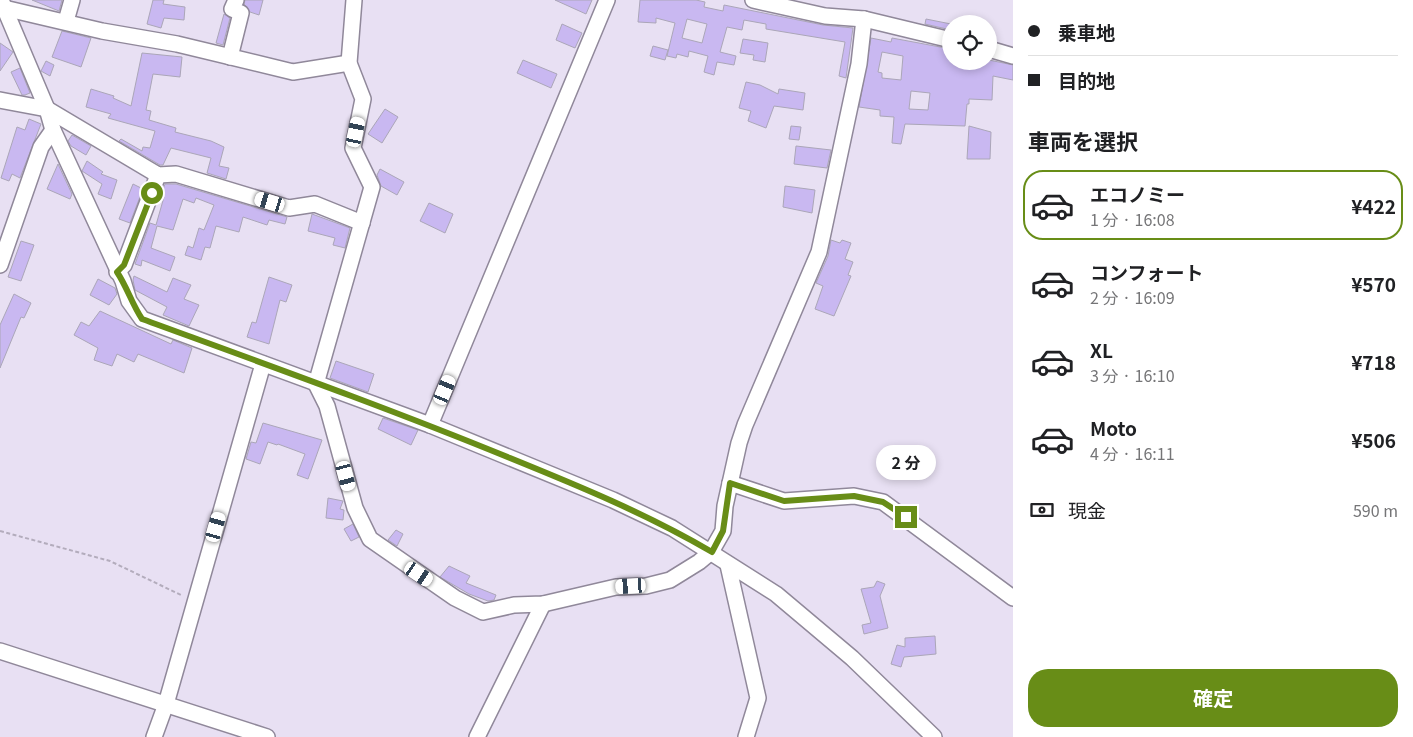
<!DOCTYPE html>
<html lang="ja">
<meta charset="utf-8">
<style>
body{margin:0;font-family:Georgia,"Noto Sans JP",serif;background:#f6f6f6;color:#202124;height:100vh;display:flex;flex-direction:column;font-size:19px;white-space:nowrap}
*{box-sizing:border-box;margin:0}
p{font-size:16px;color:#757577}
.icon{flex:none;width:28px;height:28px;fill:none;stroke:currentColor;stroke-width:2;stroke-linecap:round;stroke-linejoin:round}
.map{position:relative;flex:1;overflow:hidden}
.details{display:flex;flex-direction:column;background:#fff;width:400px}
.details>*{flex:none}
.guide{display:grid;align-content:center;height:110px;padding:0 15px;background:#fff}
.fabs{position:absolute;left:942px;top:15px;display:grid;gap:10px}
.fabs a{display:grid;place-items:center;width:55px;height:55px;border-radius:50%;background:#fff;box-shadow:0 2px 8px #0003;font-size:25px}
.end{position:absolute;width:22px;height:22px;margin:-11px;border:6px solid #688d17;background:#fff;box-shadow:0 0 0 2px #fff}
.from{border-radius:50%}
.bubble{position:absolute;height:35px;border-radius:18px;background:#fff;box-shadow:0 2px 8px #0003;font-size:16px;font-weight:700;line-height:35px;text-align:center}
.car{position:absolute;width:15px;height:30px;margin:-15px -8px;border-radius:6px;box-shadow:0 0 4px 1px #0007;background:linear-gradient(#fff 24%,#345 0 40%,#fff 0 76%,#345 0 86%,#fff 0)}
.guide b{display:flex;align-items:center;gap:18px;height:48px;font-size:19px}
.guide b+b{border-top:1px solid #e0e0e0}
.guide i{width:12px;height:12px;background:#202124}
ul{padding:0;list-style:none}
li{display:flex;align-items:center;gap:15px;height:70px;margin:0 10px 8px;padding:0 5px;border:2px solid transparent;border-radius:20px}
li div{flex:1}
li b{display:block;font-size:19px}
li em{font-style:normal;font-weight:700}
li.current{border-color:#688d17}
li>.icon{width:45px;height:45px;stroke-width:1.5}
h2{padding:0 15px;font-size:22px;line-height:60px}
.pay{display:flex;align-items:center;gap:12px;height:55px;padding:0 15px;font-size:19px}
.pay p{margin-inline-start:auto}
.button{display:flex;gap:10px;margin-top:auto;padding:10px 15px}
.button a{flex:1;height:58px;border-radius:20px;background:#688d17;color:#fff;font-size:20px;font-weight:700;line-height:58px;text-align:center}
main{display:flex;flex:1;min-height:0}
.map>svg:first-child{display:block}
.building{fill:#c9b8f1;stroke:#aba6b8;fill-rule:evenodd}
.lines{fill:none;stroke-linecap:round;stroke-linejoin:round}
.minor-casing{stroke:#90889a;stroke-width:18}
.path{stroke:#b3acbc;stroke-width:2;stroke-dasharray:4 2.5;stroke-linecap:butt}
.minor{stroke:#fff;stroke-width:15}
.route{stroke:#688d17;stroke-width:6}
</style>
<main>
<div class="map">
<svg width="1013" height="737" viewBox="0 0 1013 737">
<rect width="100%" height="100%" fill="#e8e0f3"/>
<!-- building -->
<g class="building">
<path d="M32,0H62L59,11Z"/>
<path d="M153,0H164L163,4L185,7L184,20L164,18L161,28L147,24Z"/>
<path d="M245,0H263L259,15L250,12L244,4Z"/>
<path d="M555,0H592L586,14Z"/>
<path d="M640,0H696L705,2L704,7L723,11L724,5L823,25L853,28L846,78L839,76L845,42L766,29V24L744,20L742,30L727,27L720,52L736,56L734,65L717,62L714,75L704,72L708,56L689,51L688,57L677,54L676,58L667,56L675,23L656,18V23L638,22ZM687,19L707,24L702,43L682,38Z"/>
<path d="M224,14L230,18L223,45L216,43Z"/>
<path d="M926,19L951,24V30L925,24Z"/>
<path d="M562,24L582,33L575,48L556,40Z"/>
<path d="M62,31L91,38L81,67L52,57Z"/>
<path d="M871,38L891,42L892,38L951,49V61L989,60L1013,65V80L993,76L992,100L969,99V104H967L965,126L905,124L901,144L892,143L894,117L880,116V110L859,107ZM882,52L903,56L901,80L882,78V73L878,72ZM911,91L930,93L928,110L909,109Z"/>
<path d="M743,39L768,43L765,62L753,60L754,55L740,53Z"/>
<path d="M0,43L13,52L0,71Z"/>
<path d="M653,46L668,50L665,60L650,56Z"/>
<path d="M142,53L182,57L180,77L153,74L146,110L151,111L149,120L176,128L175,132L211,141L224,147L219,166L229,168L226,179L207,173L211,158L171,148L163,165H160L119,141L121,139L142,151L143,147L150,148L155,131L108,118L111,114L86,107L91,89L114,96L113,98L131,106Z"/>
<path d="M523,60L557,74L551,88L517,73Z"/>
<path d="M46,61L54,65L50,76L41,71Z"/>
<path d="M20,68L30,93L25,95H22L11,72Z"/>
<path d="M746,82L760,85L778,94L779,89L805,93L803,110L774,106L766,128L748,121L751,111L739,108Z"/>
<path d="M385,109L398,117L382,143L368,134Z"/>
<path d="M29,119L41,124L20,178L12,174L9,181L1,178L17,127L25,130Z"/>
<path d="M791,126L801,127L799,140L789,139Z"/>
<path d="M969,126L991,132L990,159H967Z"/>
<path d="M72,135L91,146L86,155L71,146L68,141Z"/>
<path d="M796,146L831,150L827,168L794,164Z"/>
<path d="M87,161L103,172L101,174L117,180L111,199L98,194L102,184L82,171Z"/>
<path d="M58,164L72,194L70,199L47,189Z"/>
<path d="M380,169L404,182L397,195L381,186L377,175Z"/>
<path d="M133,184L143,189L130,223L119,219Z"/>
<path d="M165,184H176L287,217L285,224L269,220L267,225L243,217L239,232L216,226L210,248L205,247L201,260L185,255L188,246L193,248L199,228L204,230L214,205L196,198L194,203L183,199L173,230L157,226L151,248L175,257L170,271L142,260L141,266L135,264L150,223L156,225L164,197L161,195Z"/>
<path d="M785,186L815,190L812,213L783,207Z"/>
<path d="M429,203L453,214L445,233L420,221Z"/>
<path d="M312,214L350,228L345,248L333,245L335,238L308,231Z"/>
<path d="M831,240L840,243L842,240L851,243L845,259L853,262L848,275L851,276L834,316L815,309L823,286L816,283L828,256Z"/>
<path d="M21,241L34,245L21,281L8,277Z"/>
<path d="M134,276L167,292L173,278L191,285L184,299L199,305L189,326L163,315L167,307L135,290L133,280Z"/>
<path d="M269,277L292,285L286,302L280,300L269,344L247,337L252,322L256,323Z"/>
<path d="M98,279L115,288L117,294L109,305L90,295Z"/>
<path d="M14,294L31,303L24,318L21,317L0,368V325Z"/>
<path d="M100,311L171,344L173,340L192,348L184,373L138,354L134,362L117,354L112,366L94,360L98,348L74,335L81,322L89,326Z"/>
<path d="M336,361L374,374L368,392L330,378Z"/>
<path d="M383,418L418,430L411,445L378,429Z"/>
<path d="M263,423L322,440L308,479L297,475L305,454L278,444L277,445L268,442L260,464L246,459L251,442L256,443Z"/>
<path d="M328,498L343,501L340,509L344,510L343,520L326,518Z"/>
<path d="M353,524L359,537L351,541L344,529Z"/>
<path d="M396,530L403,534L397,546L388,540Z"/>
<path d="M449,566L470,576L466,583L496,595L494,600L488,601L469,594L440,577Z"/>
<path d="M877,581L885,584L880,596L888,628L864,634L862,625L871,623L861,589L874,587Z"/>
<path d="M935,636L936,654L904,657L901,667L891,664L897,645L905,647V638Z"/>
</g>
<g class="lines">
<!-- minor casing -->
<g class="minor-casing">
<g id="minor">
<path d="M1,0L47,109L53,130L123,281L129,301L142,319L430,425L613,500L672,528L776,594L852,658L934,737"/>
<path d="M354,0L349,63L363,99L353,148L372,187L316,384L327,406L355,508L370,539L455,598L483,612L514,605L543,604L616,587L646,586L670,580L699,562L711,552L723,531L725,506L739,443L745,425L819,252L859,64L864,19"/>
<path d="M753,0L825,16L864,19L951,40"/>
<path d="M0,9L4,8L102,31L177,44L293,72L349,63"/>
<path d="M66,21L72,0"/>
<path d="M989,49L1013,56"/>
<path d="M230,57L241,13L232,9L236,0"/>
<path d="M0,100L47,109L158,175L176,174L289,208L315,204L362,223"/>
<path d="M0,265L41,147L53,130"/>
<path d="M117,272L124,265L158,175"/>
<path d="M430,425L607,0"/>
<path d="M730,483L784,501L854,496L883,502L1013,598"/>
<path d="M728,565L758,698L746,737"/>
<path d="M0,651L267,737"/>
<path d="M154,737L166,704L263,364"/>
<path d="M477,737L543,604"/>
</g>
</g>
<!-- path -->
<path class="path" d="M0,531L110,561L183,596"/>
<!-- minor -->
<use href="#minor" class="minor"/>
</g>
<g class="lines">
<!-- route -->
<path class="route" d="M152,193L124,265L117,272C127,287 132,304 142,319C265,364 388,408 510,458C579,486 647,514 712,552L723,531L730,483L784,501L854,496L883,502L906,517"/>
</g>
</svg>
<div class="fabs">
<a><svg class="icon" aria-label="locate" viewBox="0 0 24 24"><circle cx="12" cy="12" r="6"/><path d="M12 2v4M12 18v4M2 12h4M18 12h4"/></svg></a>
</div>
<i class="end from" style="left:152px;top:193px"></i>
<i class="end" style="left:906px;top:517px"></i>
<div class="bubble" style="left:876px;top:445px;width:60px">2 分</div>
<i class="car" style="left:356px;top:132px;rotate:12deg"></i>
<i class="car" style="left:270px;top:202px;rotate:287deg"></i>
<i class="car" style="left:445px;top:390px;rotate:23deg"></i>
<i class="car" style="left:346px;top:476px;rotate:165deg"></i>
<i class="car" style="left:216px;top:527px;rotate:16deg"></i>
<i class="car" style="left:419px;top:574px;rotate:124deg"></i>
<i class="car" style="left:631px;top:586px;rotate:267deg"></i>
</div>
<section class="details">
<div class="guide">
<b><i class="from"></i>乗車地</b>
<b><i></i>目的地</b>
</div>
<h2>車両を選択</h2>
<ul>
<li class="current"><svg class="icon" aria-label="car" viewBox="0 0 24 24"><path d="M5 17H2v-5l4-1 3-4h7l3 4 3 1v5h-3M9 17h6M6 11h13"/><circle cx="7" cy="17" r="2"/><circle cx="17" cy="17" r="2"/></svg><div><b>エコノミー</b><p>1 分 · 16:08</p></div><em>¥422</em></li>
<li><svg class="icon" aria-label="car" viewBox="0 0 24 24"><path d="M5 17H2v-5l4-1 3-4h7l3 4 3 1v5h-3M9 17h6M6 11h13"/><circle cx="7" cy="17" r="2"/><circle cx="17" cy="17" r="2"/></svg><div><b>コンフォート</b><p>2 分 · 16:09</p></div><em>¥570</em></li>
<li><svg class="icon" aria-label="car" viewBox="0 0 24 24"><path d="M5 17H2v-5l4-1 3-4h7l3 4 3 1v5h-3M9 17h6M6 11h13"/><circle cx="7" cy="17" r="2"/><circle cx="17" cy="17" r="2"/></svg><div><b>XL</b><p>3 分 · 16:10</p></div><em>¥718</em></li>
<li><svg class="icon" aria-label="car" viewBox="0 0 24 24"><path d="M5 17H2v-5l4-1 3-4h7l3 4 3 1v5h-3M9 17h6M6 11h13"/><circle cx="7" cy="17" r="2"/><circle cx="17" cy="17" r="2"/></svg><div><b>Moto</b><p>4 分 · 16:11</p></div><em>¥506</em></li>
</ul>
<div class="pay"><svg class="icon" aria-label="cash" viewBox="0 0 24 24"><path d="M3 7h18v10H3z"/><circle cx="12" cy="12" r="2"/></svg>現金<p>590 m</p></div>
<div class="button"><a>確定</a></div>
</section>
</main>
